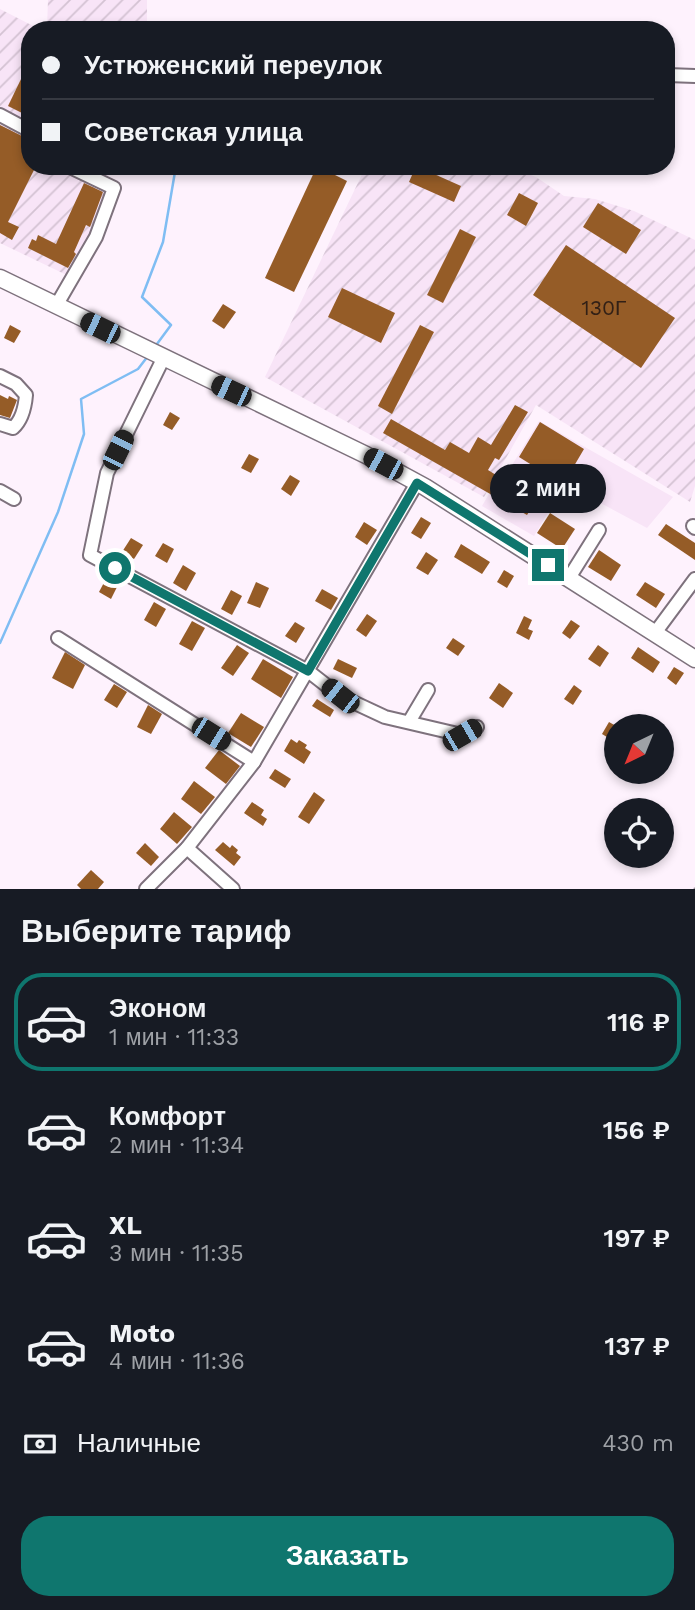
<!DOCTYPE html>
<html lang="ru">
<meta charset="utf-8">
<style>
body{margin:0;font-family:"Work Sans",sans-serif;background:#242831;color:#f1f3f6;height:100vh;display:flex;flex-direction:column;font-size:26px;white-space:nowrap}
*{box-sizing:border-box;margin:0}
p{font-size:23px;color:#9ea1a6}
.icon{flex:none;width:38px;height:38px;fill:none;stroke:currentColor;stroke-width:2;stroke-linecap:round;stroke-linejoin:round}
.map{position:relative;height:889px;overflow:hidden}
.drawer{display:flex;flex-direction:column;background:#171b24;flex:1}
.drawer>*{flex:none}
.top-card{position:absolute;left:21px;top:21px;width:654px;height:154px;border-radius:28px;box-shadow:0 4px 10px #0003;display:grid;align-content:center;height:154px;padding:0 21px;background:#171b24}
.needle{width:46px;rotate:223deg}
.tools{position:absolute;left:604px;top:714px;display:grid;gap:14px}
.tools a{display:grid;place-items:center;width:70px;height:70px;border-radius:50%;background:#171b24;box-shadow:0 4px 10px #0003;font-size:35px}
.end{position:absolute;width:32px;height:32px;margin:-16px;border:9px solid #0f766e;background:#fff;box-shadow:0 0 0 4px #fff}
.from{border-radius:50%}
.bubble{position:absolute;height:49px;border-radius:24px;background:#171b24;box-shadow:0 4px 10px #0003;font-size:23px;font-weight:600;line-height:49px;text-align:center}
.car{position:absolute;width:21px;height:42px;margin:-21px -10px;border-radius:9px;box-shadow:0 0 5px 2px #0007;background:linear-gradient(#222 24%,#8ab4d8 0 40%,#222 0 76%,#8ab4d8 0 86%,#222 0)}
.top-card b{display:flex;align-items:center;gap:24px;height:66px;font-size:26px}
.top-card b+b{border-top:2px solid #363941}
.top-card i{width:18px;height:18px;background:#f1f3f6}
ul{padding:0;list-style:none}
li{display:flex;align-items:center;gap:21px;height:98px;margin:0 14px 10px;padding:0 7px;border:4px solid transparent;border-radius:28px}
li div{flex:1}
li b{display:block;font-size:26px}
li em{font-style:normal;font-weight:600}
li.selected{border-color:#0f766e}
li>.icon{width:63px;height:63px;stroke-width:1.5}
h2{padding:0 21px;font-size:32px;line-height:84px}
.pay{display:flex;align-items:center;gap:18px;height:77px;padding:0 21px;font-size:26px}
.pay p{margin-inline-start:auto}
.cta{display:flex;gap:14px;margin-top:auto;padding:14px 21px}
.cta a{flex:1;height:80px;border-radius:28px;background:#0f766e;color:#fff;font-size:28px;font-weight:600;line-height:80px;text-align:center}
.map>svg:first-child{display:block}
.built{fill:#f8e4f7}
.industrial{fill:url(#industrial-furrows)}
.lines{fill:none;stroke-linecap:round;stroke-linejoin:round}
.stream{stroke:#7fbdf3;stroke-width:2.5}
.building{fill:#955c27}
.minor-casing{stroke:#7e727d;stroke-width:16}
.major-casing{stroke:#7e727d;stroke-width:19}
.path{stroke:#9b919a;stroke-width:2;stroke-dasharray:2 5;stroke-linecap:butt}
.minor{stroke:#fff;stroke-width:12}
.major{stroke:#fff;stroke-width:16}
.route{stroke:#0f766e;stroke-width:9}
.labels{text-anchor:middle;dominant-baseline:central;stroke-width:7;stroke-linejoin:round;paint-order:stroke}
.number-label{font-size:21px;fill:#322016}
</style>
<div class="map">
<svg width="695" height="889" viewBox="0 0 695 889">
<defs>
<pattern id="industrial-furrows" width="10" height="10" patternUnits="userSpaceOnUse" patternTransform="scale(1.75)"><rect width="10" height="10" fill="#f8e4f7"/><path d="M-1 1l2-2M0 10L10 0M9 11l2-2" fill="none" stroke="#d4c2d3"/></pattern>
</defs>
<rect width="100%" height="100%" fill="#fef2fd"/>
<!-- built -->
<path class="built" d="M539,421L673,497L647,528L580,492L557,498L534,536L482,506L500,475L507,473Z"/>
<!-- industrial -->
<g class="industrial">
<path d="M48,0H147V30L47,28Z"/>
<path d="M0,9L41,30H30V166H110L107,179L121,184L97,247L79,281L0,243Z"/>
<path d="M366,166H507L536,177L564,196L595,199L634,211L695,240V486L690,502L536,405L484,497L265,377Z"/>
</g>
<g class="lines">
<!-- stream -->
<g class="stream">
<path d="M154,348L171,325L142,297L163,242L176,166"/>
<path d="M0,643L58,512L84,434L81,399L138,369L148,356"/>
</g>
</g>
<!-- building -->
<g class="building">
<path d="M22,77L30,81V117L8,106Z"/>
<path d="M0,125L30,140V166H36L8,222L19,227L12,240L0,233Z"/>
<path d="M317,166L347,181L294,292L265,278Z"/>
<path d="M416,166L461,186L454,202L409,182Z"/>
<path d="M84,183L103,192L90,227L86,225L74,252L76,254L68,268L28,248L32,239L36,241L38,235L56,244Z"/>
<path d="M519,193L538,203L526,226L507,215Z"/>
<path d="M598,203L641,230L626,254L583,227Z"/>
<path d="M460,229L476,237L443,303L427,295Z"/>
<path d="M566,245L675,318L641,368L533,295Z"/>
<path d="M342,288L395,313L381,343L328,317Z"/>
<path d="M223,304L236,312L224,329L212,321Z"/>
<path d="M10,325L21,331L14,343L4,338Z"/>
<path d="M420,325L434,332L392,414L378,406Z"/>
<path d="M0,395L8,399L9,396L17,400L10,418L0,415Z"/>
<path d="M515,405L528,412L499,460L495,458L488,470L520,490L535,467L519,457L540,422L584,449L564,483L552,475L527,515L383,433L391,419L445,450L450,442L469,453L478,437L491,445Z"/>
<path d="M170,412L180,418L172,430L163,425Z"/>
<path d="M249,454L259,459L251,473L241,468Z"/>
<path d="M290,475L300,481L291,496L281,489Z"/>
<path d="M550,513L575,529L562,549L537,533Z"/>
<path d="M421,517L431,523L421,539L411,533Z"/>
<path d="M364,522L377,530L367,545L355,537Z"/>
<path d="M666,524L695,543V560L658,535Z"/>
<path d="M131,538L143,545L134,559L122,552Z"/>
<path d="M163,543L174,549L167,563L155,556Z"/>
<path d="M461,544L490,562L482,574L454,557Z"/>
<path d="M599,550L621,565L611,581L588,567Z"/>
<path d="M426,552L438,560L428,575L416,568Z"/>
<path d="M183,565L196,573L186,591L173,583Z"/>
<path d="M504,570L514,576L507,588L497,582Z"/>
<path d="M108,575L120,581L111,599L99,592Z"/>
<path d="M256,582L269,588L260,608L247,603Z"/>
<path d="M645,582L665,594L656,608L636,595Z"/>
<path d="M322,589L338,598L331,610L315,601Z"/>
<path d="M231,590L242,596L232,615L221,609Z"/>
<path d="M154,602L166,609L156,627L144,620Z"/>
<path d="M367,614L377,621L366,637L356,630Z"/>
<path d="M524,616L532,620L528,629L533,631L529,640L516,633Z"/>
<path d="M571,620L580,626L570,639L562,633Z"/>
<path d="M192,621L205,628L192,651L179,644Z"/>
<path d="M295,622L305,628L296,643L285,636Z"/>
<path d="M453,638L465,646L458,656L446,648Z"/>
<path d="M237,645L249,653L233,676L221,668Z"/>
<path d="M598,645L609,653L600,667L588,659Z"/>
<path d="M638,647L660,662L653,673L631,658Z"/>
<path d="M65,652L85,665L73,689L52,678Z"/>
<path d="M263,659L293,677L281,698L251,679Z"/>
<path d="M338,659L357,668L352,678L333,669Z"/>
<path d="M674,667L684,673L676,685L667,678Z"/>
<path d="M499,683L513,693L503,708L489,698Z"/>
<path d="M114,684L127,692L117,708L104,700Z"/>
<path d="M574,685L582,691L573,705L564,699Z"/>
<path d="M317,699L334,710L330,717L312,706Z"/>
<path d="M148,705L162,714L151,734L137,727Z"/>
<path d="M241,713L264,727L251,747L228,733Z"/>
<path d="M609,722L616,726V733L612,740L602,734Z"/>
<path d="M291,739L297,743L299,740L307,745L305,748L311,752L304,764L284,751Z"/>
<path d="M219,750L240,766L226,784L205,768Z"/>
<path d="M275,769L291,779L285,788L269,778Z"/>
<path d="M194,781L215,797L201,814L181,799Z"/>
<path d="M314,792L325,800L309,824L298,817Z"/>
<path d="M252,802L264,810L261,815L267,819L263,826L244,813Z"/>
<path d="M174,812L192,827L177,844L160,829Z"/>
<path d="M223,842L230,848L232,845L238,850L236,853L241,857L234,866L215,850Z"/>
<path d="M145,843L159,857L151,866L136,853Z"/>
<path d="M91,870L104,882L98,889H81L77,885Z"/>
</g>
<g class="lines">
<!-- minor casing -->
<g class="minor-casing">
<g id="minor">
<path d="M667,75L695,76"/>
<path d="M0,115L30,131"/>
<path d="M56,306L96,237L114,188L68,166"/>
<path d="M163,359L107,473L90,555L308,671L340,696L385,717L462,735L477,727"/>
<path d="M0,376L16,384L26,395C25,407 22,420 13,428L0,424"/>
<path d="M0,491L14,499"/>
<path d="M693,526L695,528"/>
<path d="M569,578L599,530"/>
<path d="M655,633L695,579"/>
<path d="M58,638L254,762"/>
<path d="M409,722L428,690"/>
<path d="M187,848L233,889"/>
<path d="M146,889L187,848L254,762L417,483"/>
</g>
</g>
<!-- major casing -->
<g class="major-casing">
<path id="major" d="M0,278L366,455L425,487L695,659"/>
</g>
<!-- path -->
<path class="path" d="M694,889L695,888"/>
<!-- minor -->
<use href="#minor" class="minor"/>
<!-- major -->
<use href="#major" class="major"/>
</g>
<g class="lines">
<!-- route -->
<path class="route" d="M115,568L308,671L417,483L548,565"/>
</g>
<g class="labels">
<!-- number labels -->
<g class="number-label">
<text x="604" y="307">130Г</text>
</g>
</g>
</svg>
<div class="tools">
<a><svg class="needle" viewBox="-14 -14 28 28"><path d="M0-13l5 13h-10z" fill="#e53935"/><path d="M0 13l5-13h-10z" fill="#9ea1a6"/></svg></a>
<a><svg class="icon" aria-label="locate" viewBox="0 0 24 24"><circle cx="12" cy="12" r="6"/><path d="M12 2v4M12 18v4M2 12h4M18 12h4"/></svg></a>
</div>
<i class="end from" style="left:115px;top:568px"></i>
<i class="end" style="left:548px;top:565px"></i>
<div class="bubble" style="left:490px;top:464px;width:116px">2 мин</div>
<i class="car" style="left:100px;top:328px;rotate:296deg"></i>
<i class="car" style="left:231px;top:391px;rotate:295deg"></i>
<i class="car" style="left:118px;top:450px;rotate:26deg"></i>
<i class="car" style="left:383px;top:464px;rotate:298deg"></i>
<i class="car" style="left:340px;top:696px;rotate:308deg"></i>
<i class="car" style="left:211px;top:734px;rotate:122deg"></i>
<i class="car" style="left:462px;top:735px;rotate:60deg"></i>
<div class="top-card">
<b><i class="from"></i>Устюженский переулок</b>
<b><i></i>Советская улица</b>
</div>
</div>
<section class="drawer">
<h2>Выберите тариф</h2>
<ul>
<li class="selected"><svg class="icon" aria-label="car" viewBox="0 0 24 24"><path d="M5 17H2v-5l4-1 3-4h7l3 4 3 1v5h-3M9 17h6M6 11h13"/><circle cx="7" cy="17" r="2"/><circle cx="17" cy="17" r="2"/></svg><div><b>Эконом</b><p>1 мин · 11:33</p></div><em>116 ₽</em></li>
<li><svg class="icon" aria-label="car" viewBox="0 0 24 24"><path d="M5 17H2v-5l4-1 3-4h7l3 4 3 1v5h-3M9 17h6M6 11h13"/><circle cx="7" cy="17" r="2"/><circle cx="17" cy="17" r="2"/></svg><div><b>Комфорт</b><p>2 мин · 11:34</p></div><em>156 ₽</em></li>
<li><svg class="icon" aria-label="car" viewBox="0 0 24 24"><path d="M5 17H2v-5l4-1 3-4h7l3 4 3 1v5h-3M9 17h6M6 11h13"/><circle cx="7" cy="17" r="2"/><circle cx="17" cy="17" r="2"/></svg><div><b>XL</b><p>3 мин · 11:35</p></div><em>197 ₽</em></li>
<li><svg class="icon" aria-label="car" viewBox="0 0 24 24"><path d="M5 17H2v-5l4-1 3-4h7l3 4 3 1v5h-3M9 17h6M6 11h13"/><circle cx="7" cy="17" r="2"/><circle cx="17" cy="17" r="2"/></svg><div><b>Moto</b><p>4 мин · 11:36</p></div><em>137 ₽</em></li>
</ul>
<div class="pay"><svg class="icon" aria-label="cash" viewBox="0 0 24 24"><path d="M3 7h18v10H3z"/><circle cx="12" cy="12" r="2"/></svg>Наличные<p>430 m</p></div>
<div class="cta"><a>Заказать</a></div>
</section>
